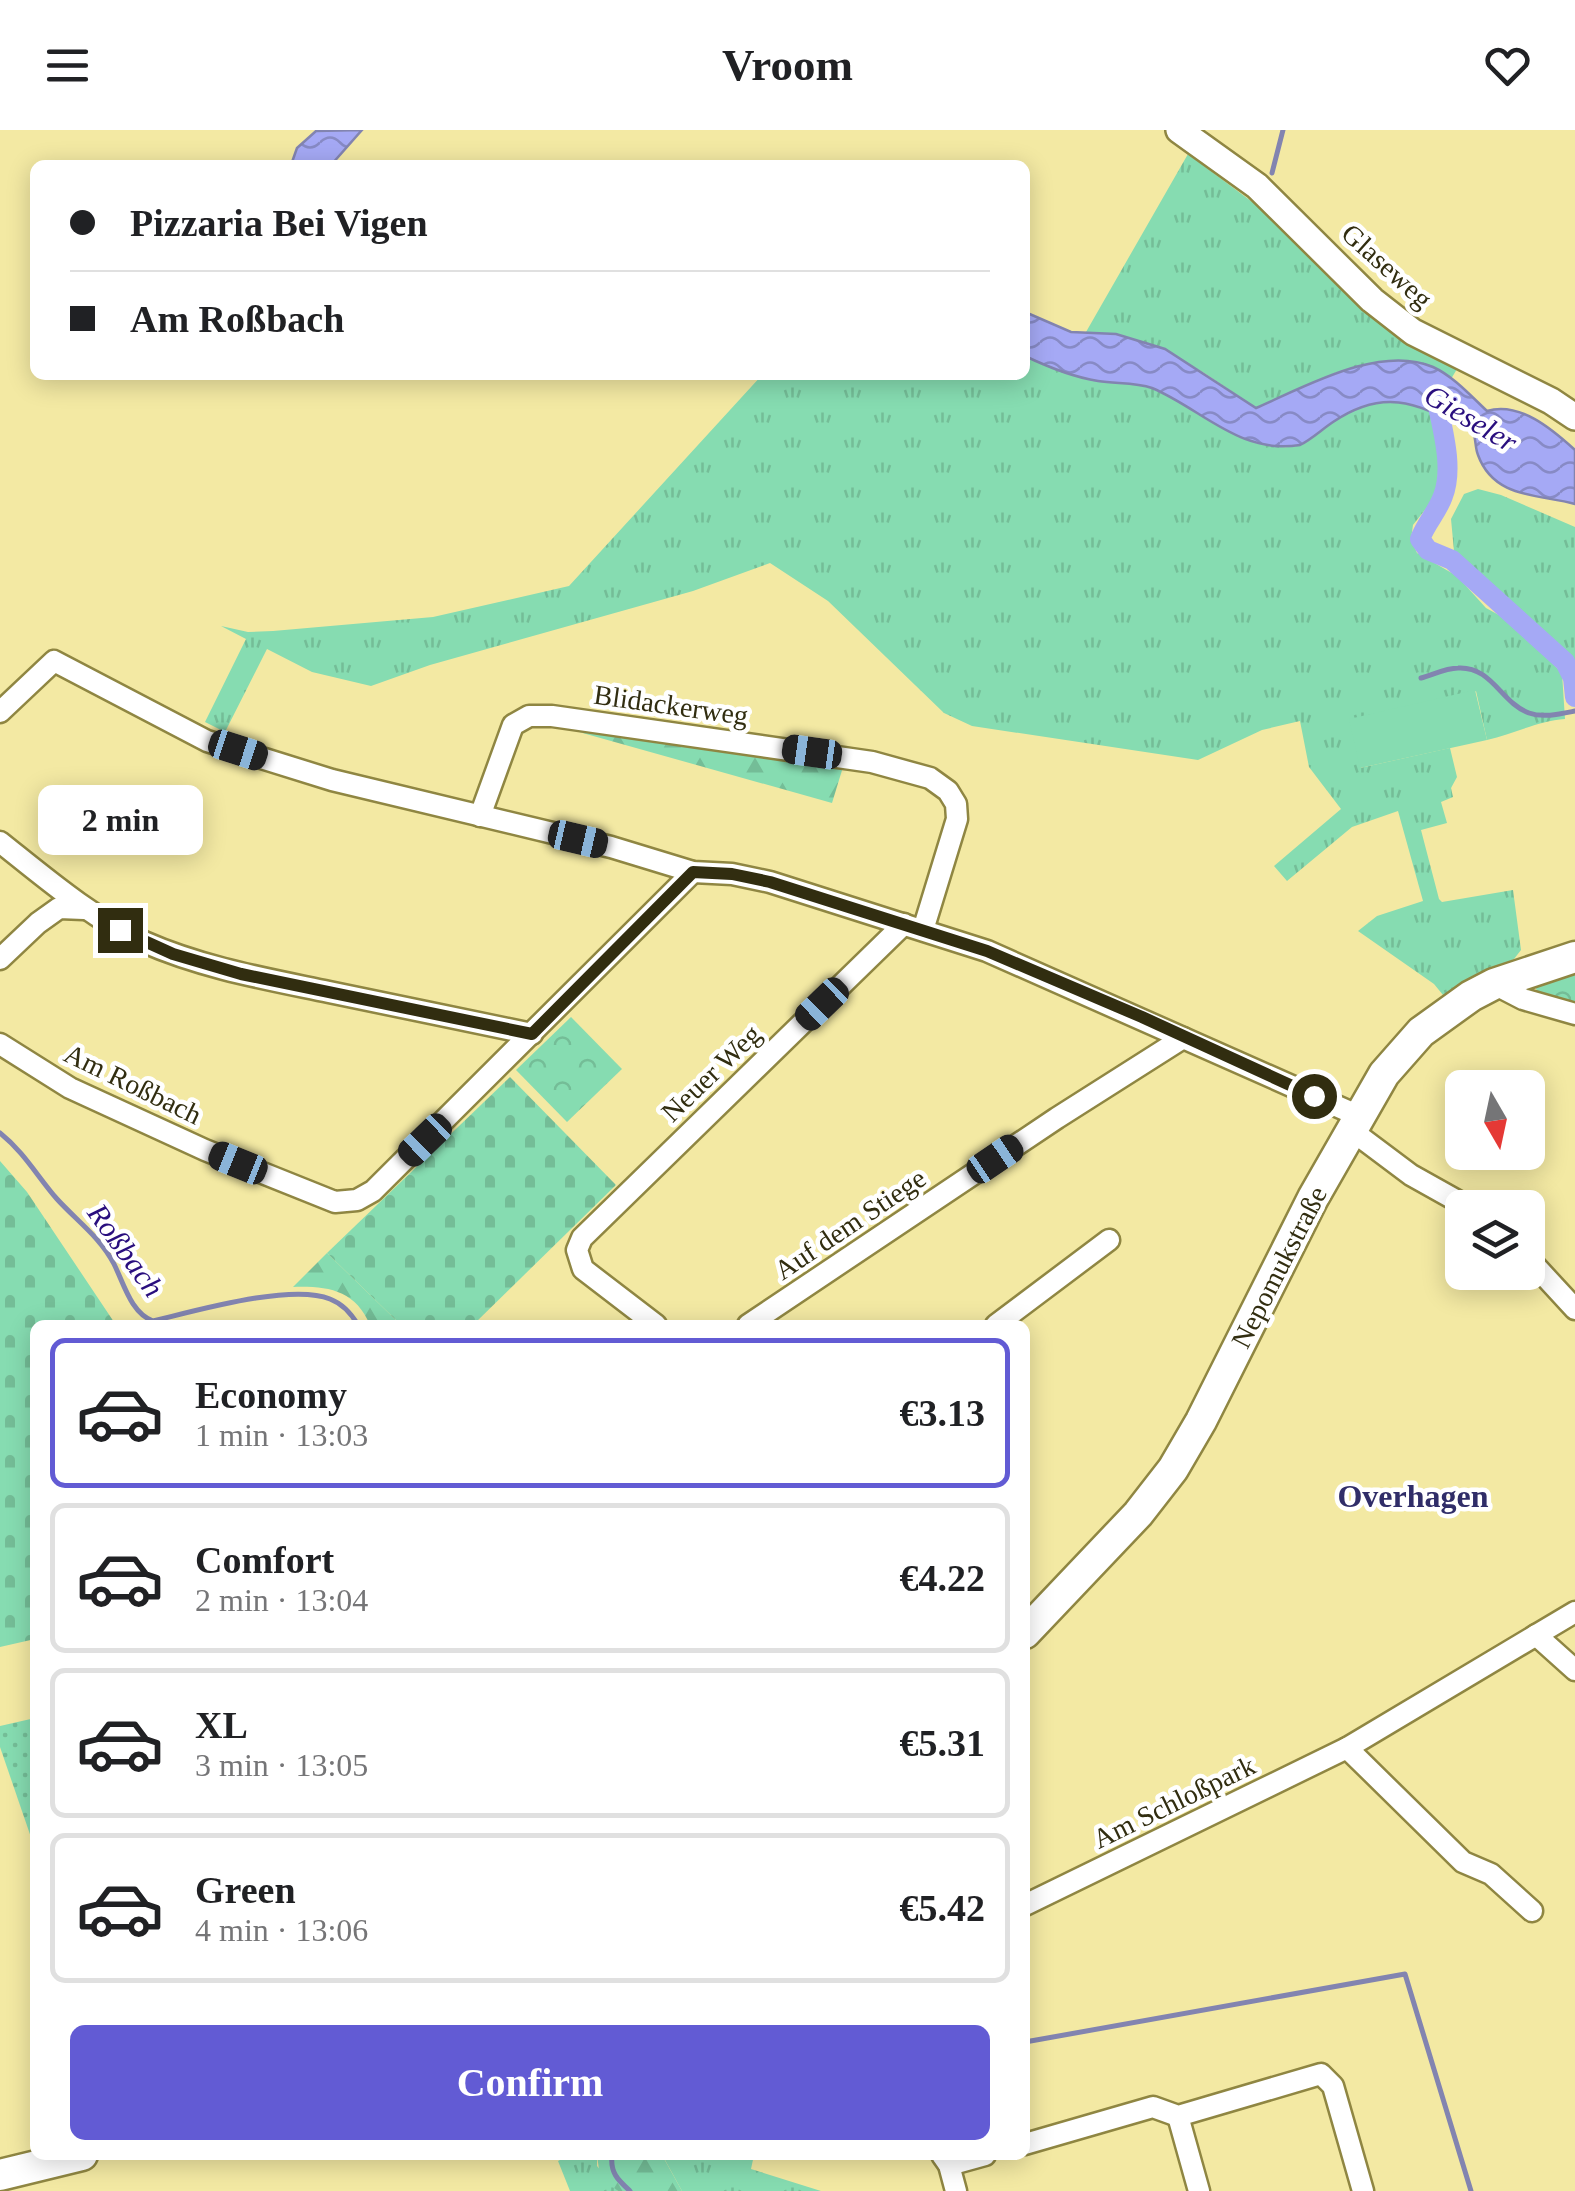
<!DOCTYPE html>
<meta charset="utf-8">
<style>
body{margin:0;font-family:"Times New Roman",serif;background:#f2f2f2;color:#202124;height:100vh;display:flex;flex-direction:column;font-size:38px;white-space:nowrap}
*{box-sizing:border-box;margin:0}
p{font-size:32px;color:#757577}
.icon{flex:none;width:55px;height:55px;fill:none;stroke:currentColor;stroke-width:2;stroke-linecap:round;stroke-linejoin:round}
.map{position:relative;flex:1;overflow:hidden}
.sheet{position:absolute;left:30px;top:1190px;width:1000px;height:840px;display:flex;flex-direction:column;background:#fff;border-radius:15px;box-shadow:0 5px 25px #0003}
.sheet>*{flex:none}
.hud{position:absolute;left:30px;top:30px;width:1000px;height:220px;border-radius:15px;box-shadow:0 5px 25px #0003;display:grid;align-content:center;height:220px;padding:0 40px;background:#fff}
.needle{width:65px;rotate:171deg}
.fabs{position:absolute;left:1445px;top:940px;display:grid;gap:20px}
.fabs a{display:grid;place-items:center;width:100px;height:100px;border-radius:15px;background:#fff;box-shadow:0 5px 25px #0003;font-size:50px}
.end{position:absolute;width:45px;height:45px;margin:-22px;border:12px solid #312d10;background:#fff;box-shadow:0 0 0 5px #fff}
.from{border-radius:50%}
.bubble{position:absolute;height:70px;border-radius:15px;background:#fff;box-shadow:0 5px 25px #0003;font-size:32px;font-weight:700;line-height:70px;text-align:center}
.car{position:absolute;width:30px;height:60px;margin:-30px -15px;border-radius:12px;box-shadow:0 0 8px 2px #0007;background:linear-gradient(#222 24%,#8ab4d8 0 40%,#222 0 76%,#8ab4d8 0 86%,#222 0)}
.hud b{display:flex;align-items:center;gap:35px;height:95px;font-size:38px}
.hud b+b{border-top:2px solid #e0e0e0}
.hud i{width:25px;height:25px;background:#202124}
ul{padding:18px 0 0;list-style:none}
li{display:flex;align-items:center;gap:30px;height:150px;margin:0 20px 15px;padding:0 20px;border:5px solid #e0e0e0;border-radius:15px}
li div{flex:1}
li b{display:block;font-size:38px}
li em{font-style:normal;font-weight:700}
li.selected{border-color:#625bd4}
li>.icon{width:90px;height:90px;stroke-width:1.5}
.cta{display:flex;gap:20px;margin-top:auto;padding:20px 40px}
.cta a{flex:1;height:115px;border-radius:15px;background:#625bd4;color:#fff;font-size:40px;font-weight:700;line-height:115px;text-align:center}
header{display:flex;justify-content:space-between;align-items:center;height:130px;padding:0 40px;background:#fff;font-size:45px;font-weight:700}
.map>svg:first-child{display:block}
.grass{fill:url(#grass-tufts)}
.forest{fill:url(#forest-firs)}
.cemetery{fill:url(#cemetery-stones)}
.park{fill:url(#park-crowns)}
.garden{fill:url(#garden-dots)}
.pitch{fill:#86dcb1}
.water{fill:url(#water-waves);stroke:#8284b0;stroke-width:2.5}
.lines{fill:none;stroke-linecap:round;stroke-linejoin:round}
.stream{stroke:#8284b0;stroke-width:5}
.canal{stroke:#a5a9f5;stroke-width:20}
.minor-casing{stroke:#8f8642;stroke-width:25}
.tertiary-casing{stroke:#8f8642;stroke-width:30}
.secondary-casing{stroke:#8f8642;stroke-width:35}
.minor{stroke:#fff;stroke-width:20}
.tertiary{stroke:#fff;stroke-width:25}
.secondary{stroke:#fff;stroke-width:30}
.route{stroke:#312d10;stroke-width:12}
.labels{text-anchor:middle;dominant-baseline:central;stroke-width:9;stroke-linejoin:round;paint-order:stroke}
.street-label{font-size:28px;fill:#312d10;stroke:#fff}
.water-label{font-size:30px;font-style:italic;fill:#290e7e;stroke:#fff}
.quarter-label{font-size:32px;font-weight:bold;fill:#302d68;stroke:#fff}
</style>
<header><svg class="icon" aria-label="menu" viewBox="0 0 24 24"><path d="M4 6h16M4 12h16M4 18h16"/></svg>Vroom<svg class="icon" aria-label="heart" viewBox="0 0 24 24"><path d="M12 20l-8-8c-3-5 5-10 8-4 3-6 11-1 8 4z"/></svg></header>
<div class="map">
<svg width="1575" height="2061" viewBox="0 0 1575 2061">
<defs>
<pattern id="grass-tufts" width="24" height="20" patternUnits="userSpaceOnUse" patternTransform="scale(2.5)"><rect width="24" height="20" fill="#86dcb1"/><path d="M3 7l-1-3M5 7V3M7 7l1-3M15 17l-1-3M17 17v-4M19 17l1-3" fill="none" stroke="#74bd97"/></pattern>
<pattern id="forest-firs" width="22" height="20" patternUnits="userSpaceOnUse" patternTransform="scale(2.5)"><rect width="22" height="20" fill="#86dcb1"/><path d="M5 1l3.5 6h-7zM16 11l3.5 6h-7z" fill="#74bd97"/></pattern>
<pattern id="cemetery-stones" width="16" height="16" patternUnits="userSpaceOnUse" patternTransform="scale(2.5)"><rect width="16" height="16" fill="#86dcb1"/><path d="M2 7V4a2 2 0 0 1 4 0v3zM10 15v-3a2 2 0 0 1 4 0v3z" fill="#74bd97"/></pattern>
<pattern id="park-crowns" width="20" height="18" patternUnits="userSpaceOnUse" patternTransform="scale(2.5)"><rect width="20" height="18" fill="#86dcb1"/><path d="M2 6a3 3 0 1 1 6 0M12 15a3 3 0 1 1 6 0" fill="none" stroke="#74bd97"/></pattern>
<pattern id="garden-dots" width="8" height="8" patternUnits="userSpaceOnUse" patternTransform="scale(2.5)"><rect width="8" height="8" fill="#86dcb1"/><path d="M2 2h.1M6 6h.1" fill="none" stroke="#74bd97" stroke-width="1.8" stroke-linecap="round"/></pattern>
<pattern id="water-waves" width="16" height="10" patternUnits="userSpaceOnUse" patternTransform="scale(2.5)"><rect width="16" height="10" fill="#a5a9f5"/><path d="M0 5q4-4 8 0t8 0" fill="none" stroke="#878ac5"/></pattern>
</defs>
<rect width="100%" height="100%" fill="#f3e9a3"/>
<!-- grass -->
<g class="grass">
<path d="M1188,24L1263,80L1334,153L1405,212L1457,239L1451,249L1433,237L1337,242L1256,278C1199,239 1158,207 1086,202Z"/>
<path d="M1025,226C1048,237 1073,246 1098,251C1115,254 1135,252 1151,258C1199,277 1235,320 1291,317C1307,316 1318,303 1330,294C1361,272 1396,263 1431,281L1439,329L1437,357L1432,371L1413,395L1411,409L1417,423L1457,446L1486,478L1508,490L1562,543L1565,589C1538,591 1513,604 1487,610L1476,561L1360,638L1450,618L1457,647L1451,658L1453,667L1441,672L1447,693L1421,700L1439,769L1442,772L1513,760L1521,820L1514,829L1443,865L1434,854L1358,801L1377,786L1423,771L1398,681L1352,697L1287,751L1274,736L1341,679L1309,637L1300,591L1262,600L1198,630L972,596L944,583L828,471L770,433L693,461L430,535L371,556L312,542L267,519L225,602L205,592L246,509L221,496L248,502L273,501L433,487L569,456L762,245H1025Z"/>
<path d="M1478,359L1501,365L1575,397V532L1520,479L1489,456L1454,421L1451,389L1464,364Z"/>
<path d="M570,2025H597V2036L618,2061H570L558,2031Z"/>
<path d="M681,2025H754L751,2039L821,2061H682L665,2030Z"/>
</g>
<!-- forest -->
<g class="forest">
<path d="M579,602L685,613L843,637L832,673Z"/>
<path d="M327,1123L401,1195H370C355,1160 328,1156 293,1157Z"/>
<path d="M597,2025H662L682,2061H618L600,2047Z"/>
</g>
<!-- cemetery -->
<g class="cemetery">
<path d="M510,947L616,1055L473,1195H401L327,1123Z"/>
<path d="M0,1031L27,1062L116,1195H35V1509L0,1517Z"/>
</g>
<!-- park -->
<g class="park">
<path d="M1575,841V878L1539,866L1535,856Z"/>
<path d="M571,887L622,939L567,992L516,940Z"/>
</g>
<!-- garden -->
<path class="garden" d="M35,1588V1719L0,1617V1596Z"/>
<!-- pitch -->
<path class="pitch" d="M1475,560L1487,610L1360,638L1349,589Z"/>
<!-- water -->
<g class="water">
<path d="M362,0L331,35H291L297,18L316,1Z"/>
<path d="M1025,182L1071,202L1116,204L1165,219L1256,278C1305,257 1379,214 1433,237C1453,246 1471,266 1487,281C1519,271 1552,299 1575,320V374C1539,364 1494,369 1478,325C1475,318 1476,309 1473,301C1420,276 1388,255 1333,292C1321,300 1312,309 1300,315C1240,325 1202,279 1152,258C1135,252 1116,254 1098,251C1073,247 1048,237 1025,226Z"/>
</g>
<g class="lines">
<!-- stream -->
<g class="stream">
<path d="M1272,43L1283,0"/>
<path d="M1421,548C1432,545 1446,538 1458,538C1492,536 1501,573 1529,583C1543,588 1560,584 1575,581"/>
<path d="M0,1003C24,1022 37,1046 57,1069C76,1090 101,1108 114,1134C124,1154 131,1183 153,1191C195,1181 291,1153 330,1169C343,1174 351,1183 358,1195"/>
<path d="M1025,1912L1405,1844L1471,2061"/>
<path d="M612,2025C610,2043 618,2050 630,2061"/>
</g>
<!-- canal -->
<path class="canal" d="M1435,261C1440,292 1455,335 1443,366C1438,381 1426,393 1420,409L1428,420L1452,430L1565,532L1573,548L1575,567"/>
<!-- minor casing -->
<g class="minor-casing">
<g id="minor">
<path d="M0,582L54,531L207,611L332,650L611,717L693,742L732,744L770,752L987,821L1359,986"/>
<path d="M480,686L513,595L529,586H552L872,632L930,648L948,661L956,674L957,689L923,800"/>
<path d="M0,712C44,747 93,789 144,812C203,838 267,849 329,862C397,876 464,890 532,904"/>
<path d="M0,829L38,793L59,778L84,779"/>
<path d="M1494,854L1523,869L1575,884"/>
<path d="M0,914L70,958L205,1020L335,1072L357,1070L373,1061L693,742"/>
<path d="M1351,1000L1411,1045L1470,1078"/>
<path d="M1528,1128L1575,1179"/>
<path d="M656,1195L583,1139L577,1120L582,1108L904,794"/>
<path d="M748,1195L1057,988L1183,908"/>
<path d="M996,1195L1109,1110"/>
<path d="M1536,1505L1575,1540"/>
<path d="M1347,1618L1463,1732L1491,1744L1532,1781"/>
<path d="M1025,1775L1347,1618L1575,1482"/>
<path d="M1178,1986L1199,2061"/>
<path d="M1025,2014L1153,1977L1178,1986L1321,1944L1333,1956L1363,2061"/>
<path d="M942,2025L949,2035L956,2061"/>
<path d="M949,2035L985,2025"/>
</g>
</g>
<!-- tertiary casing -->
<g class="tertiary-casing">
<path id="tertiary" d="M1179,0L1257,56L1372,170L1413,202L1551,271L1575,287"/>
</g>
<!-- secondary casing -->
<g class="secondary-casing">
<g id="secondary">
<path d="M1025,1503L1138,1384L1173,1339L1201,1291L1313,1068L1384,944L1421,902L1471,866L1494,854L1575,827"/>
<path d="M0,2045L82,2025"/>
</g>
</g>
<!-- minor -->
<use href="#minor" class="minor"/>
<!-- tertiary -->
<use href="#tertiary" class="tertiary"/>
<!-- secondary -->
<use href="#secondary" class="secondary"/>
</g>
<g class="lines">
<!-- route -->
<path class="route" d="M120,800L173,824L241,844L532,904L693,742L732,744L770,752L987,821L1142,887L1314,966"/>
</g>
<g class="labels">
<!-- street labels -->
<g class="street-label">
<text transform="translate(1387 136) rotate(42)">Glaseweg</text>
<text transform="translate(671 575) rotate(8)">Blidackerweg</text>
<text transform="translate(711 943) rotate(-44)">Neuer Weg</text>
<text transform="translate(133 954) rotate(26)">Am Roßbach</text>
<text transform="translate(850 1094) rotate(-34)">Auf dem Stiege</text>
<text transform="translate(1279 1137) rotate(-63)">Nepomukstraße</text>
<text transform="translate(1174 1672) rotate(-26)">Am Schloßpark</text>
</g>
<!-- water labels -->
<g class="water-label">
<text transform="translate(1471 288) rotate(31)">Gieseler</text>
<text transform="translate(126 1120) rotate(54)">Roßbach</text>
</g>
<!-- quarter labels -->
<g class="quarter-label">
<text x="1413" y="1366">Overhagen</text>
</g>
</g>
</svg>
<div class="fabs">
<a><svg class="needle" viewBox="-14 -14 28 28"><path d="M0-13l5 13h-10z" fill="#e53935"/><path d="M0 13l5-13h-10z" fill="#757577"/></svg></a>
<a><svg class="icon" aria-label="layers" viewBox="0 0 24 24"><path d="M12 4l9 5-9 5-9-5zM3 14l9 5 9-5"/></svg></a>
</div>
<i class="end from" style="left:1314px;top:966px"></i>
<i class="end" style="left:120px;top:800px"></i>
<div class="bubble" style="left:38px;top:655px;width:165px">2 min</div>
<i class="car" style="left:238px;top:620px;rotate:108deg"></i>
<i class="car" style="left:812px;top:622px;rotate:278deg"></i>
<i class="car" style="left:578px;top:709px;rotate:103deg"></i>
<i class="car" style="left:822px;top:874px;rotate:226deg"></i>
<i class="car" style="left:425px;top:1010px;rotate:226deg"></i>
<i class="car" style="left:995px;top:1029px;rotate:56deg"></i>
<i class="car" style="left:238px;top:1033px;rotate:292deg"></i>
<div class="hud">
<b><i class="from"></i>Pizzaria Bei Vigen</b>
<b><i></i>Am Roßbach</b>
</div>
<section class="sheet">
<ul>
<li class="selected"><svg class="icon" aria-label="car" viewBox="0 0 24 24"><path d="M5 17H2v-5l4-1 3-4h7l3 4 3 1v5h-3M9 17h6M6 11h13"/><circle cx="7" cy="17" r="2"/><circle cx="17" cy="17" r="2"/></svg><div><b>Economy</b><p>1 min · 13:03</p></div><em>€3.13</em></li>
<li><svg class="icon" aria-label="car" viewBox="0 0 24 24"><path d="M5 17H2v-5l4-1 3-4h7l3 4 3 1v5h-3M9 17h6M6 11h13"/><circle cx="7" cy="17" r="2"/><circle cx="17" cy="17" r="2"/></svg><div><b>Comfort</b><p>2 min · 13:04</p></div><em>€4.22</em></li>
<li><svg class="icon" aria-label="car" viewBox="0 0 24 24"><path d="M5 17H2v-5l4-1 3-4h7l3 4 3 1v5h-3M9 17h6M6 11h13"/><circle cx="7" cy="17" r="2"/><circle cx="17" cy="17" r="2"/></svg><div><b>XL</b><p>3 min · 13:05</p></div><em>€5.31</em></li>
<li><svg class="icon" aria-label="car" viewBox="0 0 24 24"><path d="M5 17H2v-5l4-1 3-4h7l3 4 3 1v5h-3M9 17h6M6 11h13"/><circle cx="7" cy="17" r="2"/><circle cx="17" cy="17" r="2"/></svg><div><b>Green</b><p>4 min · 13:06</p></div><em>€5.42</em></li>
</ul>
<div class="cta"><a>Confirm</a></div>
</section>
</div>
